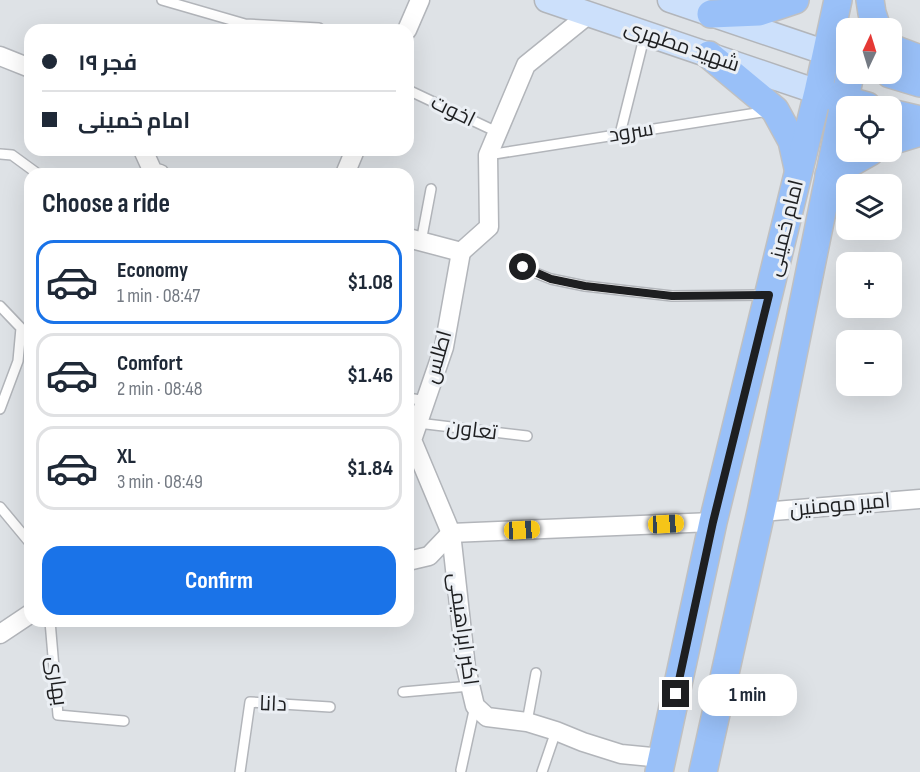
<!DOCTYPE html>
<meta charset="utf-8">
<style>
body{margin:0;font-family:"Sofia Sans Condensed",Cairo,sans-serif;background:#f6f6f7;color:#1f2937;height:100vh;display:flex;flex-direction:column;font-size:22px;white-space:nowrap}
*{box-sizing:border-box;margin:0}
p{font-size:20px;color:#747a83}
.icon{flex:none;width:33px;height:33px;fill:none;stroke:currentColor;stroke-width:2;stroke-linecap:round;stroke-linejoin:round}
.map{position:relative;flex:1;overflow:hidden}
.details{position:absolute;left:24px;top:168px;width:390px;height:459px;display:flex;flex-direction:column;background:#fff;border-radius:18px;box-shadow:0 6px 24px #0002}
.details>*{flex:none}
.hud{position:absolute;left:24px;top:24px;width:390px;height:132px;border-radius:18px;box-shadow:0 6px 24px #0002;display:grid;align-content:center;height:132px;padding:0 18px;background:#fff}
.needle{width:39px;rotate:4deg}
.controls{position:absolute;left:836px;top:18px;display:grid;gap:12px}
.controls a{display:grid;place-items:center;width:66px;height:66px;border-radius:12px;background:#fff;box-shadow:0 6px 24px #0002;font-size:30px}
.end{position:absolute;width:27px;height:27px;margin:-14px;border:8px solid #1e1f21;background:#fff;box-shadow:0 0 0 3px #fff}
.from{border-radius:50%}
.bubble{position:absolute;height:42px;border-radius:18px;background:#fff;box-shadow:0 6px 24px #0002;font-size:20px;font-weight:700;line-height:42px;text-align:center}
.car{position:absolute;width:18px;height:36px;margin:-18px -9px;border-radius:8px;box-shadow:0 0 4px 2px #0007;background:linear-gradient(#f5c518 24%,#345 0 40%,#f5c518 0 76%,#345 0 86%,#f5c518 0)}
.hud b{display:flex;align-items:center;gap:21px;height:57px;font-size:22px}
.hud b+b{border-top:2px solid #e0e1e3}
.hud i{width:15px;height:15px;background:#1f2937}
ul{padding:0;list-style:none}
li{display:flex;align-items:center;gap:18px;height:84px;margin:0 12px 9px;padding:0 6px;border:3px solid #e0e1e3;border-radius:18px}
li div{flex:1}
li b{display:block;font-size:22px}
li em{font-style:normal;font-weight:700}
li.current{border-color:#1a73e8}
li>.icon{width:54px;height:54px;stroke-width:1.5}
h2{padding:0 18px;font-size:27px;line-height:72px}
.button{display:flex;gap:12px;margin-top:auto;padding:12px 18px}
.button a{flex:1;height:69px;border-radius:18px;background:#1a73e8;color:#fff;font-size:24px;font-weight:700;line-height:69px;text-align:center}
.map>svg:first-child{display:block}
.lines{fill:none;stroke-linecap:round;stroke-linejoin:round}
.lane-casing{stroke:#b2b5ba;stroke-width:12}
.street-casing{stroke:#b2b5ba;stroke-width:21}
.secondary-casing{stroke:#b2b5ba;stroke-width:27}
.primary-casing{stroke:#c0c0c1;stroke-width:30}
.lane{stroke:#fff;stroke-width:9}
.street{stroke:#fff;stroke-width:18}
.secondary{stroke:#cce0fb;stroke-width:24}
.primary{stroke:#99c0f8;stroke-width:27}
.route{stroke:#1e1f21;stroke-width:8}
.labels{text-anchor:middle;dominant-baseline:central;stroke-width:6;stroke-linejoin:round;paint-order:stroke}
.street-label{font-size:21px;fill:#1e1f21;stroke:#ebeff4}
</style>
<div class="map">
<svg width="920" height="772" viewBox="0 0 920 772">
<rect width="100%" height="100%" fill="#dee2e6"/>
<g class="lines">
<!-- lane casing -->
<g class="lane-casing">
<g id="lane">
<path d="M162,0L245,24L319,28L321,30"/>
<path d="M408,90L497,132"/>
<path d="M620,134L645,34"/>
<path d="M0,154L12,155L38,174"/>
<path d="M488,155L769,111"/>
<path d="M421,242L431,189"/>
<path d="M523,268L551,279L585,286L672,296L766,295"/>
<path d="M0,306L21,328L18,361L0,409"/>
<path d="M408,398L426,401"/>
<path d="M418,423L527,436"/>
<path d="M0,507L30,543"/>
<path d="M50,621L58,715L124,721"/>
<path d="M403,692L470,686"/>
<path d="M527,722L536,673"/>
<path d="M461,770L475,706"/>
<path d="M240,772L250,702L330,707"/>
<path d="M542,772L556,731"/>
</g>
</g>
<!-- street casing -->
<g class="street-casing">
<g id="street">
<path d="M407,30L420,0"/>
<path d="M0,56L30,68"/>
<path d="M143,150L153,172L160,174"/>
<path d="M345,174L355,150"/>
<path d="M408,238L461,252"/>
<path d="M461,252L444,347L412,440L451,533L713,522"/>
<path d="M461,252L489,227L488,155L526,65L589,14"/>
<path d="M761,512L920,499"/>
<path d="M451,533L466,668L475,706L487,717L527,722L556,731L583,742L621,754L662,758"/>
<path d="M408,561L429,556L451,533"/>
<path d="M0,634L30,614"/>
</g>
</g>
<!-- secondary casing -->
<g class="secondary-casing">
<g id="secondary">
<path d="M547,0L818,92"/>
<path d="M670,0L827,53"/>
</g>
</g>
<!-- primary casing -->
<g class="primary-casing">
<g id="primary">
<path d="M870,0L872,13L877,28"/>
<path d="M711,14L759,12L795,0"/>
<path d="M891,48L920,59"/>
<path d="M709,55L775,110L792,141L798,168"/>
<path d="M890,74L920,83"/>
<path d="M827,95L867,106"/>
<path d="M891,113L920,120"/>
<path d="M891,141L920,132"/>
<path d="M829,175L870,152"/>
<path d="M659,772L713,522L818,92L838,0"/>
<path d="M703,772L761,512L850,74"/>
</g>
</g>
<!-- lane -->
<use href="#lane" class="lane"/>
<!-- street -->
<use href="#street" class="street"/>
<!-- secondary -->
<use href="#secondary" class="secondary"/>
<!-- primary -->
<use href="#primary" class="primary"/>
</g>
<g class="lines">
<!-- route -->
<path class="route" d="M523,267L551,279L585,286L672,296L769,295L713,522L676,694"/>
</g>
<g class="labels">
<!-- street labels -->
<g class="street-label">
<text transform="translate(682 46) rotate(19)">شهید مطهری</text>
<text transform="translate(453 111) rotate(26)">اخوت</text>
<text transform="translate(631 132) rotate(-9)">سرود</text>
<text transform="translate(785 228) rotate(-76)">امام خمینی</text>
<text transform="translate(438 357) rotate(-74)">اطلس</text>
<text transform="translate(472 430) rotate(7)">تعاون</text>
<text transform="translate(840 505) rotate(-5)">امیر مومنین</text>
<text transform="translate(463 629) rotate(82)">اکبر ابراهیمی</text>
<text transform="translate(57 681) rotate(82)">بهاری</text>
<text transform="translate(273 704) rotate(2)">دانا</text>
</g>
</g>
</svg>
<div class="controls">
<a><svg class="needle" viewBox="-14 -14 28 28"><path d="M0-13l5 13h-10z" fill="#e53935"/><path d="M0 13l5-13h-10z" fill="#747a83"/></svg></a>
<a><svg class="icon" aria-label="locate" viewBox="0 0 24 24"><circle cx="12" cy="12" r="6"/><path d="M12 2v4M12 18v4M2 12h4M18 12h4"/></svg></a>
<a><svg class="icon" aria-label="layers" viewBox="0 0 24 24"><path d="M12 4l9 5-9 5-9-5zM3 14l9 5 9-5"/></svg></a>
<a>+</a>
<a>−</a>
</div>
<i class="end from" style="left:523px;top:267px"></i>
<i class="end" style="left:676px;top:694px"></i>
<div class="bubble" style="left:698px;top:674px;width:99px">1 min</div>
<i class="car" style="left:666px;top:524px;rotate:87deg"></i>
<i class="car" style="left:522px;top:530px;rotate:87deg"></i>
<div class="hud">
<b><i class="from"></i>فجر ۱۹</b>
<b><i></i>امام خمینی</b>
</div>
<section class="details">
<h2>Choose a ride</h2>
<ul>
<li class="current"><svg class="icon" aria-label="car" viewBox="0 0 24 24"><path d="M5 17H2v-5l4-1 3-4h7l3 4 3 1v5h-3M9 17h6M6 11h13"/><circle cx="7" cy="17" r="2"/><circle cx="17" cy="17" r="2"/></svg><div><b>Economy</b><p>1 min · 08:47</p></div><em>$1.08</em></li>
<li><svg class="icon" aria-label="car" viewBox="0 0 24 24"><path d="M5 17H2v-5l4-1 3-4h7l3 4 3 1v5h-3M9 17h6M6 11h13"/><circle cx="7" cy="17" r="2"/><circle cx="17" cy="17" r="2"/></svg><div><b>Comfort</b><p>2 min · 08:48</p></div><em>$1.46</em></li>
<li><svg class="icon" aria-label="car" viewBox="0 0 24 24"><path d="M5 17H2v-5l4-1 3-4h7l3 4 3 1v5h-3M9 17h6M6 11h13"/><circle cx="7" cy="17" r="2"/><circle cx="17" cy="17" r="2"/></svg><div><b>XL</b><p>3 min · 08:49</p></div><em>$1.84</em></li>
</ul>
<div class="button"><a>Confirm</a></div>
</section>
</div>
